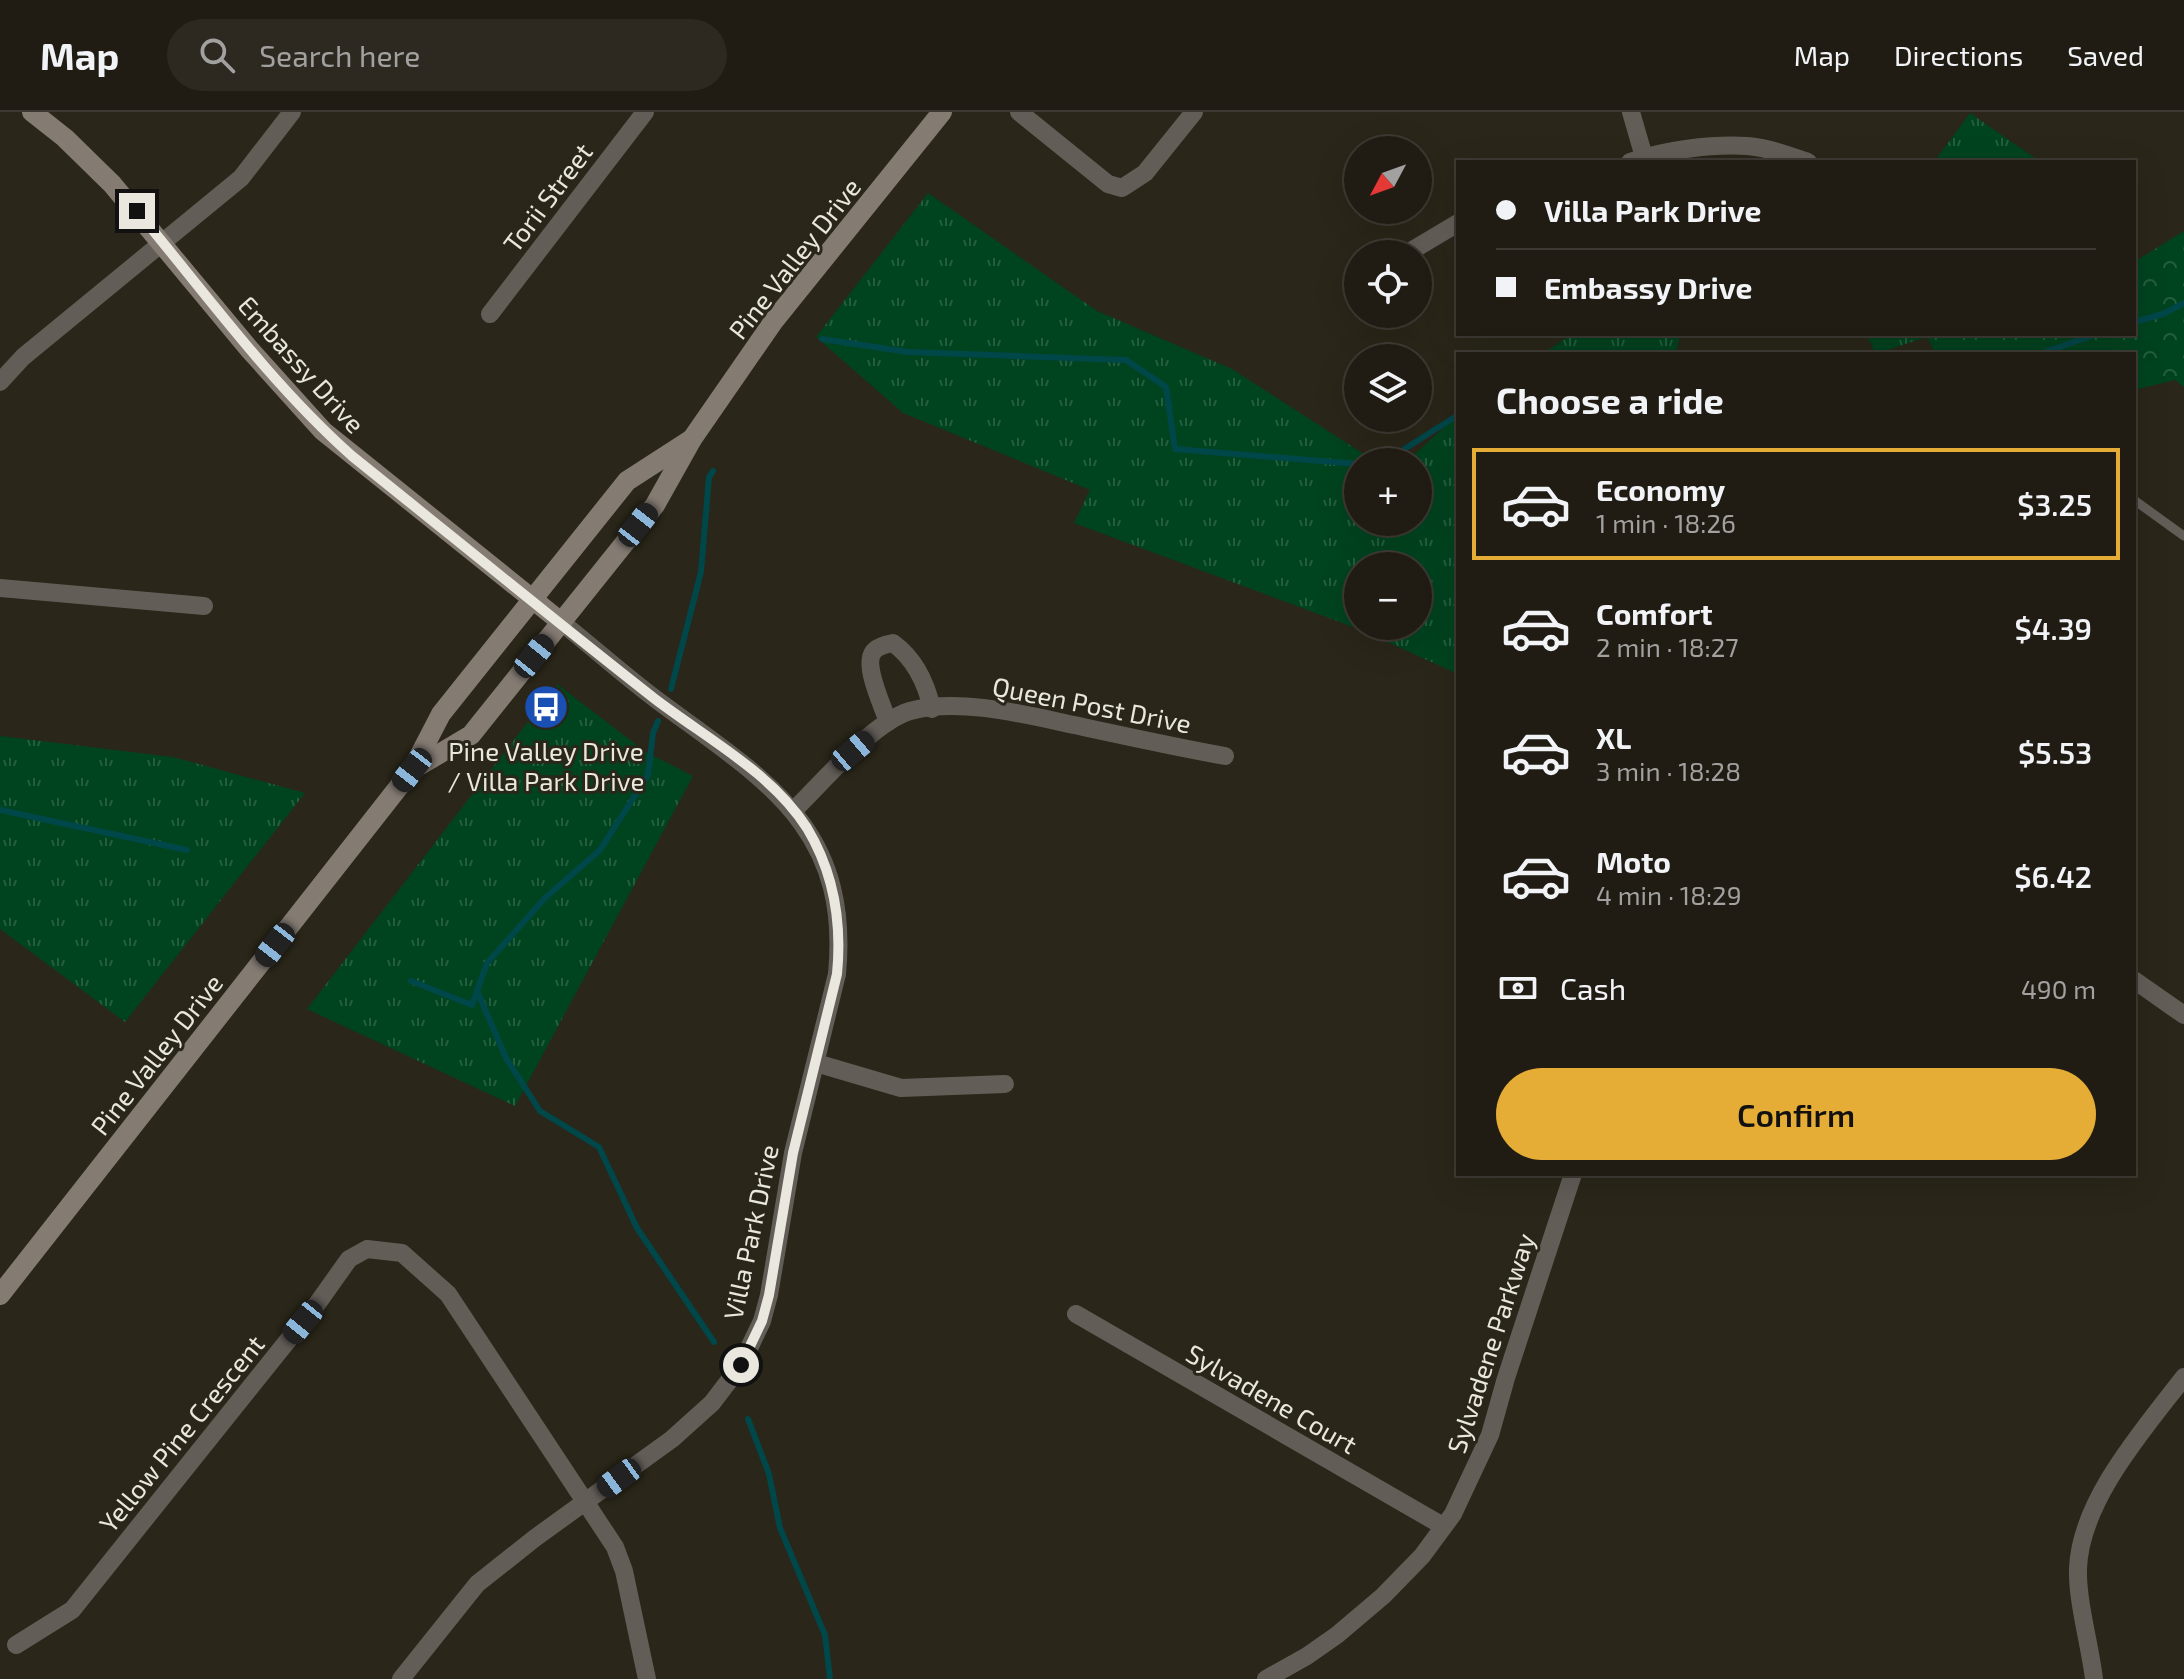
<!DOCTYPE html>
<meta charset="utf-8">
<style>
body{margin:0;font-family:"Exo 2",sans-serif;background:#2d2921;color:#f1f3f6;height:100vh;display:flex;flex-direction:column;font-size:30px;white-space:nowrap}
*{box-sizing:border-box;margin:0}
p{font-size:26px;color:#a2a1a0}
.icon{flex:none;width:44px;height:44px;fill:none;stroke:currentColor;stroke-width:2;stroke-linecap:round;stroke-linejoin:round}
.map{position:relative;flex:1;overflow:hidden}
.sheet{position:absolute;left:1456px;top:240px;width:680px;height:824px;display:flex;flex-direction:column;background:#201c13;border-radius:0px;box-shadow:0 8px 32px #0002,0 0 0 2px #3d3a33}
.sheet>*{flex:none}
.banner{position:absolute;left:1456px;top:48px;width:680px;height:176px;border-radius:0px;box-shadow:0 8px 32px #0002,0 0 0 2px #3d3a33;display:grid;align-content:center;height:176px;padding:0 40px;background:#201c13}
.needle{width:52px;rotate:229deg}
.buttons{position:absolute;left:1344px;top:24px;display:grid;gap:16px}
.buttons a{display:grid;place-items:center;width:88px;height:88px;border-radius:50%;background:#201c13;box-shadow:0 8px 32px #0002,0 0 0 2px #3d3a33;font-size:40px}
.end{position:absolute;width:36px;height:36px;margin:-18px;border:10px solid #e9e7de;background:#111;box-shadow:0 0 0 4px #111}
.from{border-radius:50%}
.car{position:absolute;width:24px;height:48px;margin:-24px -12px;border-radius:10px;box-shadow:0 0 6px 2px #0007;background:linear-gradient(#222 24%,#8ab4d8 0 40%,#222 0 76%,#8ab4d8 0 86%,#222 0)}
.banner b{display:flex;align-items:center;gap:28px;height:76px;font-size:30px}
.banner b+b{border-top:2px solid #3d3a33}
.banner i{width:20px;height:20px;background:#f1f3f6}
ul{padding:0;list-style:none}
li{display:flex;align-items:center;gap:24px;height:112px;margin:0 16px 12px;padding:0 24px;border:4px solid transparent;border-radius:0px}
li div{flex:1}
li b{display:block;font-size:30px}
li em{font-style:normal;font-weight:600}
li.active{border-color:#e5ad35}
li>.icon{width:72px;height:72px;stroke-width:1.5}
h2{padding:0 40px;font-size:36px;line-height:96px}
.pay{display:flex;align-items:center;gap:20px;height:88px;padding:0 40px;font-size:30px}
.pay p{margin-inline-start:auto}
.action{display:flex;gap:16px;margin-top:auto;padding:16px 40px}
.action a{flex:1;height:92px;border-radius:48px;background:#e5ad35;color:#111;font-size:32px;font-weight:600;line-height:92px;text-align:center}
header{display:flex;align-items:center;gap:48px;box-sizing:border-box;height:112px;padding:0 40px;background:#201c13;border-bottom:2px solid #3d3a33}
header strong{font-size:38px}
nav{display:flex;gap:44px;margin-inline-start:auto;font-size:28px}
.search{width:560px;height:72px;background:#2d2921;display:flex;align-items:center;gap:20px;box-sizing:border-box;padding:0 28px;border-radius:44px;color:#a2a1a0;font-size:30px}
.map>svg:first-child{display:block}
.forest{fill:url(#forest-crowns)}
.park{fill:url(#park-tufts);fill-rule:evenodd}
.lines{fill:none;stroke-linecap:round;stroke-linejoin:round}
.stream{stroke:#00474a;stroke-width:6}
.lane{stroke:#635d58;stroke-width:9}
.street{stroke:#635d58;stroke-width:18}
.secondary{stroke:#847b73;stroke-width:20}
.route{stroke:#e9e7de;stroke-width:10}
.labels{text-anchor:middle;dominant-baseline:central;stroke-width:6;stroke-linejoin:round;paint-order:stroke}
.street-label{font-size:26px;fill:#e9e7de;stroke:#2a2619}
.poi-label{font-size:26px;fill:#e9e7de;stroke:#2a2619}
</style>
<header>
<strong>Map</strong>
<div class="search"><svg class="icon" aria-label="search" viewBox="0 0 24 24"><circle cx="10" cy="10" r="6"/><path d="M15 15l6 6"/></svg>Search here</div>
<nav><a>Map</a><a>Directions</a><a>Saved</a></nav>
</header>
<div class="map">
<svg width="2184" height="1567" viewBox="0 0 2184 1567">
<defs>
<pattern id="forest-crowns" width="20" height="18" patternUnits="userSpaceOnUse" patternTransform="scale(2)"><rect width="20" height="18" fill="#00431f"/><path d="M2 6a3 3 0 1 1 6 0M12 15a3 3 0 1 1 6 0" fill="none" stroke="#255e3f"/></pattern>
<pattern id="park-tufts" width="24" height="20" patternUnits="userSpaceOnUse" patternTransform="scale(2)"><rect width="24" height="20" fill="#00431f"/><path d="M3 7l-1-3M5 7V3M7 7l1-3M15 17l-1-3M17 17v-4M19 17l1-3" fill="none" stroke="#255e3f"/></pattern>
</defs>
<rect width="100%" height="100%" fill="#2a2619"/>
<!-- forest -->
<path class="forest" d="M2184,119V275L2175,268L2134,278V242H1936L1927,225L1929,222H2134V150Z"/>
<!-- park -->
<g class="park">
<path d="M1970,1L2041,50H1934Z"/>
<path d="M928,81L1097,199L1232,257L1376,350H1358V410H1418V350H1406L1458,303V562L1361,518L1074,411L1090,378L903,301L816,225ZM1418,454V514H1358V454Z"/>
<path d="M1572,222H1680L1676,242H1542Z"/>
<path d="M1867,222H1928L1927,225L1875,242Z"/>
<path d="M557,572L646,640L693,664L515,994L307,897Z"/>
<path d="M0,624L173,645L305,681L125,910L0,817Z"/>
</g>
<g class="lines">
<!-- stream -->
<g class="stream">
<path d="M2134,210L2163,202L2184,191"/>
<path d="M822,227L908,240L1126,248L1166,275L1175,337L1358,352"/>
<path d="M2039,242L2097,222"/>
<path d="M1384,350L1458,303"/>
<path d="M671,577L701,460L709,365L713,359"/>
<path d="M0,698L187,738"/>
<path d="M411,869L472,893L487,851L545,786L600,738L648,663L653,621L658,609"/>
<path d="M477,879L506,946L540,999L599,1035L637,1116L714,1230"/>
<path d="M748,1307L769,1362L780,1416L825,1523L830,1567"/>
</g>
<!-- lane -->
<path class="lane" d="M2134,388L2184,424"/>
<!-- street -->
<g class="street">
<path d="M1019,0L1108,72L1122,76L1145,61L1194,0"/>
<path d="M1631,0L1644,45"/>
<path d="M1630,50C1665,38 1710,32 1747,34C1767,35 1789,44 1808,50"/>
<path d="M1406,142L1458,111"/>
<path d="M490,202L645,0"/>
<path d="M0,270L23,245L241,66L292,0"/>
<path d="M0,476L204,494"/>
<path d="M888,610C883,594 861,550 875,538C879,534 888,532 893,531C915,547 926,570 932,597"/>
<path d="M794,698C823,670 873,610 910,599C958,585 1027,603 1074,613C1125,624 1175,635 1225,644"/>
<path d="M2134,868L2184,903"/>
<path d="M816,951L901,976L1005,972"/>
<path d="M1076,1202L1443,1414"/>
<path d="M16,1533L72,1498L317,1192L349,1147L367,1137L402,1141L448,1182L615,1435L624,1459L647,1567"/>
<path d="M401,1567L477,1472L535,1426L672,1327L712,1291L741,1253L762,1209L769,1183L793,1041L837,862C851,715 765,668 661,591C627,566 595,537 561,510"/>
<path d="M1266,1567L1307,1544L1337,1523L1383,1484L1422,1444L1453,1402L1490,1323L1506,1266L1573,1062"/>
<path d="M2094,1567C2090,1533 2077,1489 2078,1457C2080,1389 2144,1317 2184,1265"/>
</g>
<!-- secondary -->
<g class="secondary">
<path d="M32,0L65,26L112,72L250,238L323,319L561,510"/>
<path d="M412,658L471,623L655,393L692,327L773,210L942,0"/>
<path d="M0,1183L412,658L441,602L627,369L692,327"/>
</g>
</g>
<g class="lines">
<!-- route -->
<path class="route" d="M137,99C207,183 271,272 352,344C453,425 553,507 655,587C706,626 772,661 807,716C834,761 842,811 837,862L793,1041L769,1183L762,1209L741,1253"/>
</g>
<!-- icons -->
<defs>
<g id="bus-disc" transform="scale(2.3)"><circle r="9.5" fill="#1a4fb4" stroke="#2a2619"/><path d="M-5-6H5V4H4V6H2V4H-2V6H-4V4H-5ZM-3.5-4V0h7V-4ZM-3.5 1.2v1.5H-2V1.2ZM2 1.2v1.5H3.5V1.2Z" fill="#fff"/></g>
</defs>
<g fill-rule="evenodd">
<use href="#bus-disc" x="546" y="595"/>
</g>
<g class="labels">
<!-- street labels -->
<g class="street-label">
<text transform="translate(547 85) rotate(-53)">Torii Street</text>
<text transform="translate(794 146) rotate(-52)">Pine Valley Drive</text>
<text transform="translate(302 252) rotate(48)">Embassy Drive</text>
<text transform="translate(1092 592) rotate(11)">Queen Post Drive</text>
<text transform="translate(156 942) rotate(-52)">Pine Valley Drive</text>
<text transform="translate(750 1120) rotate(-78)">Villa Park Drive</text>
<text transform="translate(1490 1231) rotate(-72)">Sylvadene Parkway</text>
<text transform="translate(1272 1286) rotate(30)">Sylvadene Court</text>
<text transform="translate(181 1321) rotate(-51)">Yellow Pine Crescent</text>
</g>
<!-- poi labels -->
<g class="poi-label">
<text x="546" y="638">Pine Valley Drive<tspan x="546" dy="30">/ Villa Park Drive</tspan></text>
</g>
</g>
</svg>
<div class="buttons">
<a><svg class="needle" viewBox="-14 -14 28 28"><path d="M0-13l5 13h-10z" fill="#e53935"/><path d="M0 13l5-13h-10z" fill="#a2a1a0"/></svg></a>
<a><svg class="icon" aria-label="locate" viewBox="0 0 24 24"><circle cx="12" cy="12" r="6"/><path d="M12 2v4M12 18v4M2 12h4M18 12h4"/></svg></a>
<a><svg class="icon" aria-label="layers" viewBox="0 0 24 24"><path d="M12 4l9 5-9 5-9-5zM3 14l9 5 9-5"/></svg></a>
<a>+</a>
<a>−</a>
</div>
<i class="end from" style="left:741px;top:1253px"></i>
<i class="end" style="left:137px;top:99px"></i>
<i class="car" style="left:638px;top:413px;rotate:38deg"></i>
<i class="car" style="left:534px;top:544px;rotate:39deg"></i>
<i class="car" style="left:853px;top:639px;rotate:50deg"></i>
<i class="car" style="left:412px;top:658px;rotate:218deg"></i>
<i class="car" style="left:275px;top:833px;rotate:218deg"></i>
<i class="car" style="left:303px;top:1210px;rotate:219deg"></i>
<i class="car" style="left:619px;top:1366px;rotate:234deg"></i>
<div class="banner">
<b><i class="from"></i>Villa Park Drive</b>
<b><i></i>Embassy Drive</b>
</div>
<section class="sheet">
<h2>Choose a ride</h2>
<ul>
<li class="active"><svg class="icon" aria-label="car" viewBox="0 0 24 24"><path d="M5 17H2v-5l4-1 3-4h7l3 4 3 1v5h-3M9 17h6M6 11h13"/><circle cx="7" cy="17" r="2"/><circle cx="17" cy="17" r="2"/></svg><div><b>Economy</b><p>1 min · 18:26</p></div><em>$3.25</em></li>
<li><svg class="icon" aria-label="car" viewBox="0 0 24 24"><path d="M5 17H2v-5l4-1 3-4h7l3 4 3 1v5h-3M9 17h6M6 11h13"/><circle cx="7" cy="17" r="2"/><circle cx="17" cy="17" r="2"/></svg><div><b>Comfort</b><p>2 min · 18:27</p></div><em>$4.39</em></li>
<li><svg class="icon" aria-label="car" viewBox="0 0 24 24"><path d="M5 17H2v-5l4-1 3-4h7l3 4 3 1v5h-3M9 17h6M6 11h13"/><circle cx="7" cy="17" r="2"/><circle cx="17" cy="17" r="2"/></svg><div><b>XL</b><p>3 min · 18:28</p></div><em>$5.53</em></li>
<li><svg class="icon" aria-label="car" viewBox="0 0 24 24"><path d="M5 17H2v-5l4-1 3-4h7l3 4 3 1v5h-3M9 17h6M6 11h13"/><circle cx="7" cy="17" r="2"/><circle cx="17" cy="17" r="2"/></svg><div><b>Moto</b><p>4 min · 18:29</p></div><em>$6.42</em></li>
</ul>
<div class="pay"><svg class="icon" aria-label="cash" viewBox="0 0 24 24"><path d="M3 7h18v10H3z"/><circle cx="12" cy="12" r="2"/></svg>Cash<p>490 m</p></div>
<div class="action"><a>Confirm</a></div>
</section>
</div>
